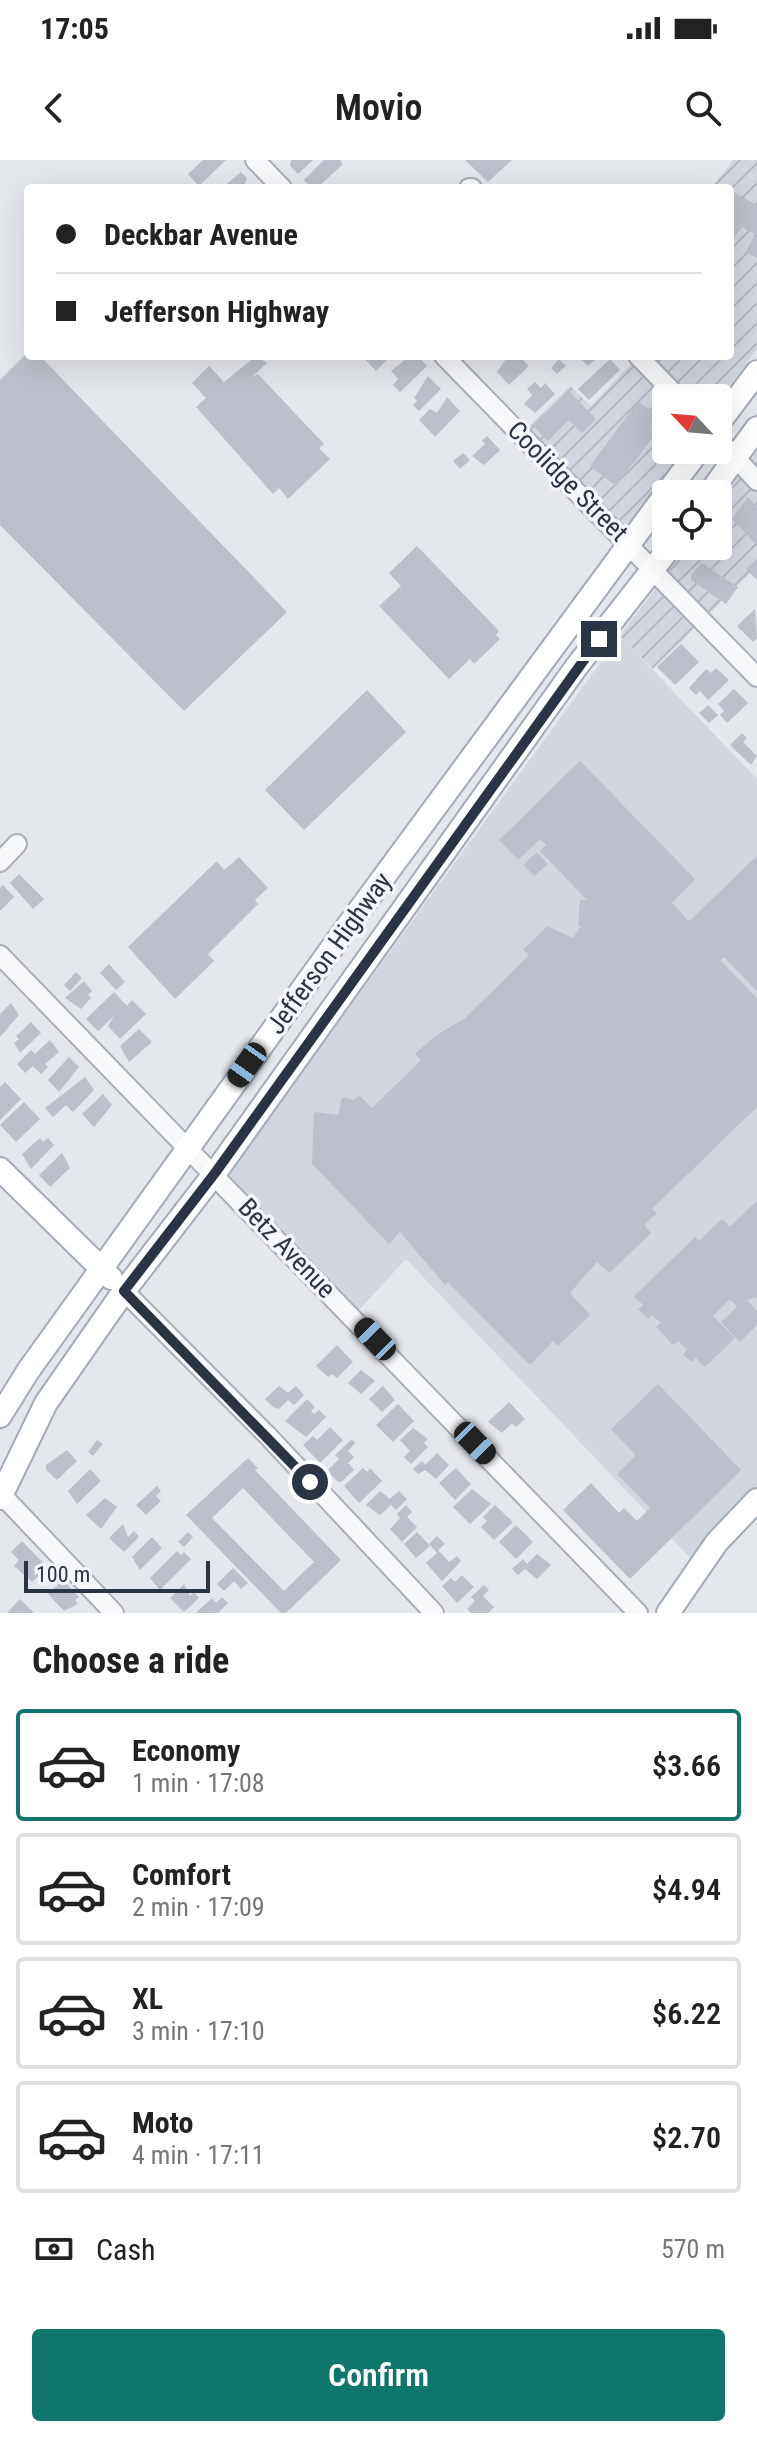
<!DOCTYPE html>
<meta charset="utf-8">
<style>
body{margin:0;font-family:"Roboto Condensed",sans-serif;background:#f6f6f6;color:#222;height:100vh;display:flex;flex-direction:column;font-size:30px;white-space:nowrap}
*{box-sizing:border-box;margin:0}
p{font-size:26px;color:#767676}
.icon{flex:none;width:44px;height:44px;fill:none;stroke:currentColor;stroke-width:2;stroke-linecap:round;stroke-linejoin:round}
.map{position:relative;height:1453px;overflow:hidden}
.side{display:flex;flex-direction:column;background:#fff;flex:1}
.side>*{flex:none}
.guide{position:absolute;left:24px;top:24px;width:710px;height:176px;border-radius:8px;box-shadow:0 8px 32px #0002;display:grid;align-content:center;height:176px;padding:0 32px;background:#fff}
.needle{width:52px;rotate:296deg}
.tools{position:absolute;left:652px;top:224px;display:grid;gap:16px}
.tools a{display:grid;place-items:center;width:80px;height:80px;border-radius:8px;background:#fff;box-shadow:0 8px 32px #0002;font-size:40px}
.scale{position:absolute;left:24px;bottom:20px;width:186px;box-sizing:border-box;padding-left:8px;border:4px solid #2b3445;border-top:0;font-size:22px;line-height:28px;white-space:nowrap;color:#2b3445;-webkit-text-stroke:6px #f4f6f9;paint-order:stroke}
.end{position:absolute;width:36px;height:36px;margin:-18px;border:10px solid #2b3445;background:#fff;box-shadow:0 0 0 4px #fff}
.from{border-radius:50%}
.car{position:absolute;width:24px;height:48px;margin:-24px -12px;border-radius:10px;box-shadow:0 0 6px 2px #0007;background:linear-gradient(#222 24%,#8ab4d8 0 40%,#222 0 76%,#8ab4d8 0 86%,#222 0)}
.guide b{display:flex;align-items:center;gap:28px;height:76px;font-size:30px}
.guide b+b{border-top:2px solid #e0e0e0}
.guide i{width:20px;height:20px;background:#222}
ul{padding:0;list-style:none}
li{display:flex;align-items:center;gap:24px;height:112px;margin:0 16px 12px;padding:0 16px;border:4px solid #e0e0e0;border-radius:8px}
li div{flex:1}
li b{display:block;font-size:30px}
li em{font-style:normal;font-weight:600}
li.on{border-color:#0f766e}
li>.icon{width:72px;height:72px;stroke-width:1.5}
h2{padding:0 32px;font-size:36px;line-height:96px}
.pay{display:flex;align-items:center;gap:20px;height:88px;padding:0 32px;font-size:30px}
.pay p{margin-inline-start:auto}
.button{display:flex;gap:16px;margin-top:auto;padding:16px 32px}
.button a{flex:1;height:92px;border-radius:8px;background:#0f766e;color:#fff;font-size:32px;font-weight:600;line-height:92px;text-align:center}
.status{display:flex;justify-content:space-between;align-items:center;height:56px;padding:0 40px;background:#fff;direction:ltr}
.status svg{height:22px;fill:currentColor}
header{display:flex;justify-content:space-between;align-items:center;height:104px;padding:0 32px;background:#fff;font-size:36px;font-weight:600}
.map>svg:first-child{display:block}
.built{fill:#d2d6de}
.industrial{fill:url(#industrial-furrows)}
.building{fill:#bbc0ca;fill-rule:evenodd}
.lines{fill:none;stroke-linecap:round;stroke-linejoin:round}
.minor-casing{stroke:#a9aeb7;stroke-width:22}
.major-casing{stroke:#a3abb8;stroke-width:26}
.minor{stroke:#f7f8fa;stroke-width:18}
.major{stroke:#fff;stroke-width:22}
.route{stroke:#2b3445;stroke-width:10}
.labels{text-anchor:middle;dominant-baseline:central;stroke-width:7;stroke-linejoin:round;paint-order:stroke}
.street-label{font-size:26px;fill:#2b3445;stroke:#f4f6f9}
</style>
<div class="status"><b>17:05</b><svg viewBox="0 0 49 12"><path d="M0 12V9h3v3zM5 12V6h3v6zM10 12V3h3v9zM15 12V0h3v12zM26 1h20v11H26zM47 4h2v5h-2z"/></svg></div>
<header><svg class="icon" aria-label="back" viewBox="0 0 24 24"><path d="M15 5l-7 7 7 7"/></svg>Movio<svg class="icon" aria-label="search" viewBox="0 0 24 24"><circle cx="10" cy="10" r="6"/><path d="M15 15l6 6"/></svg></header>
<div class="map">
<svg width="757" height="1453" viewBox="0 0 757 1453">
<defs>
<pattern id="industrial-furrows" width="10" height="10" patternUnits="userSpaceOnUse" patternTransform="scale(2)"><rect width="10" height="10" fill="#d2d6de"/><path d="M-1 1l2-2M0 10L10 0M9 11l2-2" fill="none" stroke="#b4b8c0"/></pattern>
</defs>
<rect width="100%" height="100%" fill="#e4e7ec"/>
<!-- built -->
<path class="built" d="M620,476L757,619V1331L693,1401L406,1099L358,1151L226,1017Z"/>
<!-- industrial -->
<g class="industrial">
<path d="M733,0H757V189L718,243V238H666V290H683L626,368L526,269L570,226L591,246L638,196H730V28H711Z"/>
<path d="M757,291V406L653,509L620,476L687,386H718V344Z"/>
</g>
<!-- building -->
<g class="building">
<path d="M203,0H226L199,26L188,14Z"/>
<path d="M291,0H313L298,14L290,6Z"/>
<path d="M324,0H341L342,5L317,28H311L304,20Z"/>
<path d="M465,0H512L488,22Z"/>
<path d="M241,12L247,18L243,28H222Z"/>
<path d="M730,30L757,45V98L746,92L755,74L742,67L730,83Z"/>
<path d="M28,192V196H40L287,452L184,551L0,365V220Z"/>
<path d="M256,196L267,203L252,217L258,214L324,284L319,288L330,299L288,339L279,328L273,334L196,247L206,238L192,223L209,206L224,222Z"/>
<path d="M368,196H391L376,211L365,199Z"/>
<path d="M410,196L416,200L419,197L427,206L400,232L393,225L398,219L391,211Z"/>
<path d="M508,196L513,199L519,196L529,206L509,225L497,212Z"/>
<path d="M578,196H599L588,206Z"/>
<path d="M559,199L566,206L557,214L551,208Z"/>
<path d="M610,199L620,210L589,240L578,229Z"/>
<path d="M428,216L441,229L419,251L413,245L417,241L414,238Z"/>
<path d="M535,222L541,228L545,223L555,234L535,253L524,244L532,235L527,229Z"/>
<path d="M569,231L596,259L582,273L569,260L548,281L532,265Z"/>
<path d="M447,237L460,251L435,277L419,260L430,249L437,253Z"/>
<path d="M638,241L665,261L616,326L590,306Z"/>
<path d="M487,276L500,290L484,305L472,296L485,284L482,281Z"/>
<path d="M463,293L470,300L460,309L453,301Z"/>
<path d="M748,337L757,347V385L732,359Z"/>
<path d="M417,386L499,471L496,475L500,479L474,504L470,499L449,519L379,446L401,426L389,413Z"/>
<path d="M757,399V420L746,409Z"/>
<path d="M702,403L738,427L726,444L691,420V415Z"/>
<path d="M755,449L757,478L753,482L737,466Z"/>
<path d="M681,484L699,502L675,525L657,507Z"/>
<path d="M716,508L729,520L708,540L700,531L696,535L689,528L706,509L711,513Z"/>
<path d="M734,529L748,543L727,563L720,555L724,551L718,544Z"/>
<path d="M367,530L406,572L304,670L265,630Z"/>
<path d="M708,545L718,555L709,563L699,553Z"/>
<path d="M742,573L747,578L743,582L757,596L751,605L730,585Z"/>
<path d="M580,601L695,719L672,743L689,761L757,696V831L724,797L720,800L757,838V947L652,1049L657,1053L644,1065L651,1073L609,1113L597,1102L570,1133L590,1155L558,1186L553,1181L530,1205L448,1122L445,1125L400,1072L389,1084L312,1004L314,952L338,955L342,937L354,940L359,935L372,948L421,900L415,894L435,876L465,858L529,795L523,790L547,766L573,778L581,766H578L580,740H587L540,691L546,685L540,679L518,700L499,680Z"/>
<path d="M537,692L548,704L534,716L523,705Z"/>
<path d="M239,697L268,728L255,740L258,744L208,794L214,801L175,839L128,787L217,701L224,710Z"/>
<path d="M19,714L44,739L33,749L10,723Z"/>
<path d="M3,725L14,737L0,751V728Z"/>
<path d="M109,804L125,822L116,830L100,813Z"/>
<path d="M76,812L82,818L70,831L64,825Z"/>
<path d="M84,821L92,831L88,835L91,838L81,849L65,838Z"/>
<path d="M114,832L127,846L132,840L146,854L120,879L108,866L114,856L98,871L86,859Z"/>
<path d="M11,843L19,855L0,877V854Z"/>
<path d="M31,862L41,873L20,893L14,883L19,879L16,876Z"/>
<path d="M139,869L152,882L129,902L120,886Z"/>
<path d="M50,880L59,892L45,904L48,907L41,914L33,906L25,913L17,904L31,890L35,894Z"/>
<path d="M69,897L79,907L59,932L48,920Z"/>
<path d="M85,917L94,930L73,952L66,945L53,957L45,948Z"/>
<path d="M5,922L21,939L0,960V927Z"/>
<path d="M103,934L112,945L94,967L82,954Z"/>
<path d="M24,942L40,959L16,982L0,965Z"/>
<path d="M40,978L43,982L48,978L54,985L31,1009L22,994Z"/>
<path d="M62,993L70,1008L50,1027L39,1015Z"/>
<path d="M757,1041V1137L747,1140L757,1151V1165L740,1182L721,1162L737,1147L730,1139L713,1156L735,1178L705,1207L696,1198L691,1202L683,1194L687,1190L678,1181L673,1185L656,1167L661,1163L652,1155L648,1159L638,1149L643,1145L634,1136L695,1077L699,1081L722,1059L730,1067Z"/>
<path d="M337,1185L353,1202L337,1218L332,1214L328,1217L316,1206Z"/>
<path d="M361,1210L375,1221L361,1234L348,1223Z"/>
<path d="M658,1224L741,1310L630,1419L563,1350L591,1323L619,1353L624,1348L637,1361L650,1348L617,1314L636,1295L611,1269Z"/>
<path d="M279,1226L288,1233L296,1226L304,1235L294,1245L288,1240L279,1249L273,1247L265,1239Z"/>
<path d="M383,1226L395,1240L382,1252L369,1239Z"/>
<path d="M307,1239L315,1247L311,1251L314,1254L319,1250L326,1257L306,1277L285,1261Z"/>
<path d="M509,1242L525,1259L516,1267L512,1263L502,1273L488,1262Z"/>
<path d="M398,1244L414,1261L393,1282L376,1265Z"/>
<path d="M330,1267L343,1280L320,1303L303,1285L313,1276L317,1280Z"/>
<path d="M413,1268L428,1279L424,1283L428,1287L411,1304L404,1297L410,1291L400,1280Z"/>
<path d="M352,1279L355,1283L348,1291L354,1297L348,1303L354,1310L341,1322L337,1321L327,1311L339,1299L335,1295Z"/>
<path d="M97,1280L103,1284L93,1296L88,1292Z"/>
<path d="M67,1290L77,1301L57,1320L46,1310V1305Z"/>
<path d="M437,1293L449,1305L436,1319L425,1310L418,1314L413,1309L422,1301L425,1305Z"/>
<path d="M248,1298L258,1308L255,1310L341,1400L286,1453H281L186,1355ZM243,1328L314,1402L284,1431L212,1358Z"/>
<path d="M363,1308L367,1312L370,1308L382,1321L359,1343L344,1326Z"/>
<path d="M456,1308L471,1324L455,1340L439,1323Z"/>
<path d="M90,1309L101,1321L77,1344L68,1331Z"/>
<path d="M157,1326L161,1331L156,1336L161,1341L146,1355L136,1345Z"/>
<path d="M472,1329L491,1344L470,1364L453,1347Z"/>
<path d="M380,1331L390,1339L399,1331L407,1339L396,1350L391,1345L380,1355L366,1345Z"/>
<path d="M105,1338L117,1347L101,1369L86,1355Z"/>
<path d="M406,1345L412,1352L407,1357L417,1367L402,1382L390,1369L400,1358L397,1354Z"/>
<path d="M495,1345L513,1362L494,1380L481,1367L487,1361L483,1357Z"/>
<path d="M123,1364L128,1377L134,1371L139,1377L124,1392L109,1378Z"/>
<path d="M516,1365L533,1382L516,1399L499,1382Z"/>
<path d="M188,1372L193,1377L184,1387L178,1382Z"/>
<path d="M417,1372L430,1386L416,1398L404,1384Z"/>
<path d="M437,1376L445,1384L438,1390L449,1402L457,1396L461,1401L442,1421L426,1403L437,1393L429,1384Z"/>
<path d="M152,1377L162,1388L140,1410L132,1397Z"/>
<path d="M22,1381L47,1407L32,1422L14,1406L19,1400L11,1392Z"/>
<path d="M177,1391L181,1395L184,1392L191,1399L160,1430L150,1418Z"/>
<path d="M537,1394L551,1405L537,1419L525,1409L518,1415L512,1409L523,1399L527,1404Z"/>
<path d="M233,1408L248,1423L241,1429L234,1421L224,1431L217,1424Z"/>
<path d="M462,1415L474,1427L457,1443L442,1426L451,1418L455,1422Z"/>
<path d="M63,1420L79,1437L75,1440L78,1444L64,1451L48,1434Z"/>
<path d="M184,1424L190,1436L194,1432L199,1438L184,1452L170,1438Z"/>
<path d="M484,1425L489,1430L483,1436L494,1447L488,1453H471L467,1449L475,1441L471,1437Z"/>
<path d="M222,1437L228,1443L218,1453H196L212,1438L216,1443Z"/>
<path d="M20,1439L34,1453H7Z"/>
</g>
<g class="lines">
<!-- minor casing -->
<g class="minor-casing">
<g id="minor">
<path d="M255,0L282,28"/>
<path d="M469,28H472"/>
<path d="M444,196L757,517"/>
<path d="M638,196L679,238"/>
<path d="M718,279L757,321"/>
<path d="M0,702L17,684"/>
<path d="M0,795L638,1453"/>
<path d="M124,1131L267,1275L434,1453"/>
<path d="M1,1334L114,1453"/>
</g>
</g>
<!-- major casing -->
<g class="major-casing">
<g id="major">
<path d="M718,264L757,212"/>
<path d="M666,334L699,290"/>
<path d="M709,334L757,268"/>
<path d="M0,1009L111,1118"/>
<path d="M0,1256L28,1211L347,767L666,334"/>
<path d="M0,1338L46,1243L124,1131L215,1013L577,506L671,386"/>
<path d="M668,1453L717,1382L757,1340"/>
</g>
</g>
<!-- minor -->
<use href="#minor" class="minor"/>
<!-- major -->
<use href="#major" class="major"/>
</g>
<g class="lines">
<!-- route -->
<path class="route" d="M310,1322L124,1131L215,1013L599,479"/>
</g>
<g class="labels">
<!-- street labels -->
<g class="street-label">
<text transform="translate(568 321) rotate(45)">Coolidge Street</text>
<text transform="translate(329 793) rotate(-54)">Jefferson Highway</text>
<text transform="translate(287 1088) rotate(46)">Betz Avenue</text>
</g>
</g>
</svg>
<div class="tools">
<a><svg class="needle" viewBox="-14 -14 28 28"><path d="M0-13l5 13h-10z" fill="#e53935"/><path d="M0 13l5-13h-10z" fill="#767676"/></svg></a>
<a><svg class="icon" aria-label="locate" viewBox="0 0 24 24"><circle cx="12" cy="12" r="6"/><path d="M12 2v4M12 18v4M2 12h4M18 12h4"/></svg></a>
</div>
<div class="scale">100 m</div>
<i class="end from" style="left:310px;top:1322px"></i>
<i class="end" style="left:599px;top:479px"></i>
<i class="car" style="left:247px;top:905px;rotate:215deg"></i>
<i class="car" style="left:375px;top:1179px;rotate:316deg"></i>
<i class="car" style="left:475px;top:1283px;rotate:136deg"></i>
<div class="guide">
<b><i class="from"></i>Deckbar Avenue</b>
<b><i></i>Jefferson Highway</b>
</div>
</div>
<section class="side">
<h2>Choose a ride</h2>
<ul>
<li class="on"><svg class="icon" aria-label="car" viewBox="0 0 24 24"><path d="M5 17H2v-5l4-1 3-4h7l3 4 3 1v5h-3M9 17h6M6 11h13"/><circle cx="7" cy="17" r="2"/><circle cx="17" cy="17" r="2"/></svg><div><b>Economy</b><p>1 min · 17:08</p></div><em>$3.66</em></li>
<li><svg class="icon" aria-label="car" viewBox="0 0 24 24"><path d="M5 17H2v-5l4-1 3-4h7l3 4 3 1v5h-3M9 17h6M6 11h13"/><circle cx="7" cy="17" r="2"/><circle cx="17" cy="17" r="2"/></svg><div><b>Comfort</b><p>2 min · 17:09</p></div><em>$4.94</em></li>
<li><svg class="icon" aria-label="car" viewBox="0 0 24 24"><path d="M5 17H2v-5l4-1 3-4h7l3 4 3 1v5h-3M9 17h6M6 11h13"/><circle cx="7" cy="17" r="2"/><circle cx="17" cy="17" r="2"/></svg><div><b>XL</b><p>3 min · 17:10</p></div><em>$6.22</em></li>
<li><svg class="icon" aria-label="car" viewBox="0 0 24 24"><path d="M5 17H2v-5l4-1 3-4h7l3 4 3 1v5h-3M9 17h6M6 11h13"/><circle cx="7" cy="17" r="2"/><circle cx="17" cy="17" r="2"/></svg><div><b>Moto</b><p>4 min · 17:11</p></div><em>$2.70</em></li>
</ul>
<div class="pay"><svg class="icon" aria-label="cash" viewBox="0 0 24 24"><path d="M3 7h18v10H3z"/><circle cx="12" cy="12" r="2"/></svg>Cash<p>570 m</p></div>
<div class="button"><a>Confirm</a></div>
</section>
